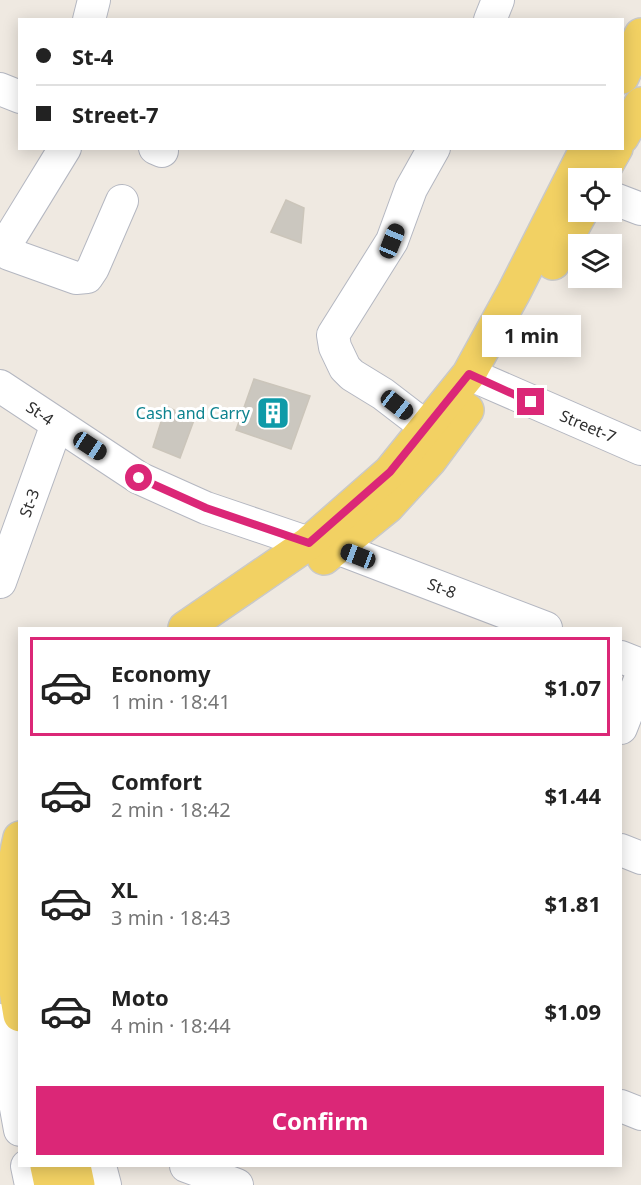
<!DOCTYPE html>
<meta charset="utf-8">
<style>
body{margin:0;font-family:"Noto Sans",sans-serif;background:#f2f2f2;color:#222;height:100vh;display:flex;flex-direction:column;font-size:22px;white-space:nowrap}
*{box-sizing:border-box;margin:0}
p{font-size:20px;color:#767676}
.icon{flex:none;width:33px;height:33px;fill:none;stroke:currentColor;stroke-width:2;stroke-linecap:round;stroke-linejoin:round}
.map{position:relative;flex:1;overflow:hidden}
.sheet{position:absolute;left:18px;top:627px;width:604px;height:540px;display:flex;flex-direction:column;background:#fff;border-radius:0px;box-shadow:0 3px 15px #0003}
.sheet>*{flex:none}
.top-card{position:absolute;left:18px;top:18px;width:606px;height:132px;border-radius:0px;box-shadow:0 3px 15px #0003;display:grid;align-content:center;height:132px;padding:0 18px;background:#fff}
.buttons{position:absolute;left:568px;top:168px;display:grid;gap:12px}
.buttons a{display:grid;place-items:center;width:54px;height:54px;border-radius:0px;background:#fff;box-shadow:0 3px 15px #0003;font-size:30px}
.end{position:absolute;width:27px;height:27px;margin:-14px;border:8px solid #db2777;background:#fff;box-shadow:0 0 0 3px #fff}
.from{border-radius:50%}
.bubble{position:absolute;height:42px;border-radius:0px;background:#fff;box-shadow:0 3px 15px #0003;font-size:20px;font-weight:700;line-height:42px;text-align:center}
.car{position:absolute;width:18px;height:36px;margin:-18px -9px;border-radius:8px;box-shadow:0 0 4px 2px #0007;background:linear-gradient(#222 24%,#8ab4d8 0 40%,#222 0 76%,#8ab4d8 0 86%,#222 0)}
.top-card b{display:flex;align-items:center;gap:21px;height:57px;font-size:22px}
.top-card b+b{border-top:2px solid #e0e0e0}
.top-card i{width:15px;height:15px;background:#222}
ul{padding:10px 0 0;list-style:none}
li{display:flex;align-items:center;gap:18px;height:99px;margin:0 12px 9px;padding:0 6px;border:3px solid transparent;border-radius:0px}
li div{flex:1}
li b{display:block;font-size:22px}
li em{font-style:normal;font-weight:700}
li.on{border-color:#db2777}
li>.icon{width:54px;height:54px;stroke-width:1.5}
.button{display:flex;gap:12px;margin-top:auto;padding:12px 18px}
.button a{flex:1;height:69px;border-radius:0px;background:#db2777;color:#fff;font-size:24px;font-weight:700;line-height:69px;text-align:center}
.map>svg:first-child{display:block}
.building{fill:#cbc7bf;stroke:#cbc5ba;stroke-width:1.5}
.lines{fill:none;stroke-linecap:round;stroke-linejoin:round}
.minor-casing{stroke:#b4b7c1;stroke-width:34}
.major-casing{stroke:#c9c9c9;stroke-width:36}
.minor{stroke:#fff;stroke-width:32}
.major{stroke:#f2d163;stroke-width:33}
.route{stroke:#db2777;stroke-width:8}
.labels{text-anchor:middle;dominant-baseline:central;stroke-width:6;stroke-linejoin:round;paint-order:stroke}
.street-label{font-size:16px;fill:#2e2e2e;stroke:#fff}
.culture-label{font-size:16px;fill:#0d838f;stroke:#fff;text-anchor:end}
</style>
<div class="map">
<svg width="641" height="1185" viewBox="0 0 641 1185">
<rect width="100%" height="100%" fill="#efe9e1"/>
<!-- building -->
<g class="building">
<path d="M286,200L304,208L301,243L271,232Z"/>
<path d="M254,379L310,396L291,449L236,430Z"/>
<path d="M166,406L194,420L180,458L153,447Z"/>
</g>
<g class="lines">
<!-- minor casing -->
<g class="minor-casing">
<g id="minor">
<path d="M89,20L94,0"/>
<path d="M490,20L498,0"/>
<path d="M0,89L20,97"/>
<path d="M65,148L11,236L8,245L9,254L76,278L87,277L93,268L122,201"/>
<path d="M155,148L162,151"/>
<path d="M612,198L641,209"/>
<path d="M469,374L641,449"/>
<path d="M0,386L139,478L206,508L309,543"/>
<path d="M426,427L383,394L352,375L345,368L335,347L333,335L392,241L411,189L434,148"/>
<path d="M337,548L546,628"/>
<path d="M0,582L57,424"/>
<path d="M621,657L641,665"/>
<path d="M621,728L641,677"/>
<path d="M621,850L641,858"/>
<path d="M0,1020L20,1130"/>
<path d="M621,1106L641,1114"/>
<path d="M27,1166L31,1185"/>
<path d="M100,1166L105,1185"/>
<path d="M186,1166L237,1185"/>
</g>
</g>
<!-- major casing -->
<g class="major-casing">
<g id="major">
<path d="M622,77L641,35"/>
<path d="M622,137L641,104"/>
<path d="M599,178L616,148"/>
<path d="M553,263L581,212"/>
<path d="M324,558L387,507L430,460L467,410"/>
<path d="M185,628L309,543L390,472L469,374L514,292L587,148"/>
<path d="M20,838C5,900 9,953 20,1015"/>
<path d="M47,1166L51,1185"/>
<path d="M74,1166L78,1185"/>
</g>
</g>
<!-- minor -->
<use href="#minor" class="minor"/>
<!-- major -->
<use href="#major" class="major"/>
</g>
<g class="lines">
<!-- route -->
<path class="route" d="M139,478L206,508L309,543L390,472L469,374L531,402"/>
</g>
<!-- icons -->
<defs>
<g id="building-square" transform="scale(1.725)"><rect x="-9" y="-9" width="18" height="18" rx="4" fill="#0f9aa8" stroke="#fff"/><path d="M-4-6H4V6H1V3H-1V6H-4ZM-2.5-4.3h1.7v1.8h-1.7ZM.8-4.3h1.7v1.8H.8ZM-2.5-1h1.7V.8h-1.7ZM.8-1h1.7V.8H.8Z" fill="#fff"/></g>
</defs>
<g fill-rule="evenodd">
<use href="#building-square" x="273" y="413"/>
</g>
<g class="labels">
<!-- street labels -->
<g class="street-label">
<text transform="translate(40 413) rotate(34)">St-4</text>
<text transform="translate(588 426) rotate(23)">Street-7</text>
<text transform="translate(29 503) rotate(-70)">St-3</text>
<text transform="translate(442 588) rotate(21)">St-8</text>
</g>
<!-- culture labels -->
<g class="culture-label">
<text x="250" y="413">Cash and Carry</text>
</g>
</g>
</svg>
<div class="buttons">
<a><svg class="icon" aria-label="locate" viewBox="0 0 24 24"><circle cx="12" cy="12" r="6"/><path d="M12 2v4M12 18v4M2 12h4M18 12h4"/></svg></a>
<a><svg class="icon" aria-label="layers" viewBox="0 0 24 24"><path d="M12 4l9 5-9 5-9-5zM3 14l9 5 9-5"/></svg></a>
</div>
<i class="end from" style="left:139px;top:478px"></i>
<i class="end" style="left:531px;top:402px"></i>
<div class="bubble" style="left:482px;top:315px;width:99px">1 min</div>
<i class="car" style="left:392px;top:241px;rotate:22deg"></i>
<i class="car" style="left:397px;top:405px;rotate:128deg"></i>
<i class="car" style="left:90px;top:446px;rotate:123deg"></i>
<i class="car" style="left:358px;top:556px;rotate:291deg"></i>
<div class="top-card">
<b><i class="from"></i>St-4</b>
<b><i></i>Street-7</b>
</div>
<section class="sheet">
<ul>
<li class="on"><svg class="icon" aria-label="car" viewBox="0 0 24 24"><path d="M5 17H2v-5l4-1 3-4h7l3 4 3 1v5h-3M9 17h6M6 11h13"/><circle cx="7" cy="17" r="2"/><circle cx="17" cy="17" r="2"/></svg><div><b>Economy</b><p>1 min · 18:41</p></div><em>$1.07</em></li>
<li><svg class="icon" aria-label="car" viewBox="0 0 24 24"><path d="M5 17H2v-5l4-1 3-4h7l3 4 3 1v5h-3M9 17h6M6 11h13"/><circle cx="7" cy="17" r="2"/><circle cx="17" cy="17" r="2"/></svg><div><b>Comfort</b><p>2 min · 18:42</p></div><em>$1.44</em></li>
<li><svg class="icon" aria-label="car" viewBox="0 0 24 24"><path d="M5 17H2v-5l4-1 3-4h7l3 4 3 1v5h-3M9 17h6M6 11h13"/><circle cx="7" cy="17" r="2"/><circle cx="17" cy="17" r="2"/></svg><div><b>XL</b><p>3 min · 18:43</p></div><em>$1.81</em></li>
<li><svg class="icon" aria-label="car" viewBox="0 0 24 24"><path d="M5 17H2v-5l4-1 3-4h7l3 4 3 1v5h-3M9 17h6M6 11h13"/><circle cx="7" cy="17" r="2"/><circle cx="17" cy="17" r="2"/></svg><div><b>Moto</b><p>4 min · 18:44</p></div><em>$1.09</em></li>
</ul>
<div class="button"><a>Confirm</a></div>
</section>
</div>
